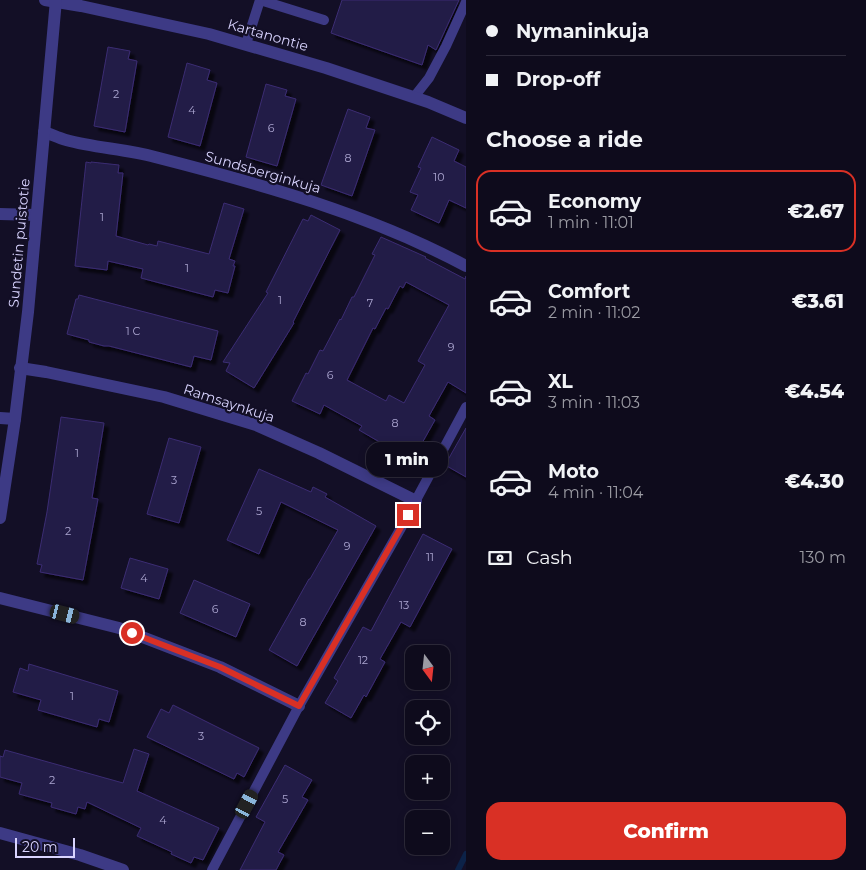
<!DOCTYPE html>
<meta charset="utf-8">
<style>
body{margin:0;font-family:Montserrat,sans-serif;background:#1c1929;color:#f1f3f6;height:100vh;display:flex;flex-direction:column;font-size:19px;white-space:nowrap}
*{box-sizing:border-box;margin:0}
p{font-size:16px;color:#9b9ba3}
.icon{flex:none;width:28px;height:28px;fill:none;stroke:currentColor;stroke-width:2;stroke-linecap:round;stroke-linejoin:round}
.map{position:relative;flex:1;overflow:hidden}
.panel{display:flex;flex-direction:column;background:#0e0b1c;width:400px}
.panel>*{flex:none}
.guide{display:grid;align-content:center;height:110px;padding:0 20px;background:#0e0b1c}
.needle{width:32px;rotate:165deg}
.controls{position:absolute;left:405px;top:645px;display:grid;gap:10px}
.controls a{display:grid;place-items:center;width:45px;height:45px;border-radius:10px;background:#0e0b1c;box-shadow:0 2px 8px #0003,0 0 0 1px #2e2b3b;font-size:25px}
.scale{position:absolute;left:15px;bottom:12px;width:60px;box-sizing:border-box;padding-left:5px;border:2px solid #d9d4ff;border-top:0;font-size:14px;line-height:18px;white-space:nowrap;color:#d9d4ff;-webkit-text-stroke:4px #130f26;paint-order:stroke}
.end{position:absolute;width:22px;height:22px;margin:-11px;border:6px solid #d93025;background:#fff;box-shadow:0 0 0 2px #fff}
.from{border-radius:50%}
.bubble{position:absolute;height:35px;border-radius:15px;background:#0e0b1c;box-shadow:0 2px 8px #0003,0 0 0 1px #2e2b3b;font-size:16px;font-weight:800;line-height:35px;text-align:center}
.car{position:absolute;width:15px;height:30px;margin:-15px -8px;border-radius:6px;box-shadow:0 0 4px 1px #0007;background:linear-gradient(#222 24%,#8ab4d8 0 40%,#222 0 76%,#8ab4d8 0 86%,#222 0)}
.guide b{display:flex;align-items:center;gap:18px;height:48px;font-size:19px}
.guide b+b{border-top:1px solid #2e2b3b}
.guide i{width:12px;height:12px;background:#f1f3f6}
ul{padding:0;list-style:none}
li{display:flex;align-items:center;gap:15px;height:82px;margin:0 10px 8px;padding:0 10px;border:2px solid transparent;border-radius:15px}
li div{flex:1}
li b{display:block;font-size:19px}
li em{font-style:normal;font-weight:800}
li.selected{border-color:#d93025}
li>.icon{width:45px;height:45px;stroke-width:1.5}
h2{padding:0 20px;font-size:22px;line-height:60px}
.pay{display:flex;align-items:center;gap:12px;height:55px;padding:0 20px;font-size:19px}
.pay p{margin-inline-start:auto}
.action{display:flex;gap:10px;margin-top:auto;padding:10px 20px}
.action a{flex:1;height:58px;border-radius:15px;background:#d93025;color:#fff;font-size:20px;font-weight:800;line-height:58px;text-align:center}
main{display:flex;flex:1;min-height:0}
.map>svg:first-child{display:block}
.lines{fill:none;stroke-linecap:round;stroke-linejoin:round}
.stream{stroke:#0c2248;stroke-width:6}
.building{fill:#241b47;stroke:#3b2d73;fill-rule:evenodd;filter:url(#shadow)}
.service{stroke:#3d3a85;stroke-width:10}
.minor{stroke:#3d3a85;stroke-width:12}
.tertiary{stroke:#3d3a85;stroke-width:12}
.route{stroke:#d93025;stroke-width:6}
.labels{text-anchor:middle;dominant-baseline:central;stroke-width:4.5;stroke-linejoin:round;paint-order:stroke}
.number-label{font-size:11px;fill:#aca6d1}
.street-label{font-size:14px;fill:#d9d4ff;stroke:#130f26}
</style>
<main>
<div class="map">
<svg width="466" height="870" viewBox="0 0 466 870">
<defs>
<filter id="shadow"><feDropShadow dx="4.5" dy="4.5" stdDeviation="1" flood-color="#0009"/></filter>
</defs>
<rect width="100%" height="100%" fill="#130f26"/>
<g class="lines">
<!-- stream -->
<path class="stream" d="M458,870L466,854"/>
</g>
<!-- building -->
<g class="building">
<path d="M342,0H459L436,50L428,45L422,65L331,33Z"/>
<path d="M108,47L130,51L128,59L137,61L125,132L94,126Z"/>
<path d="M187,63L210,70L207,80L217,83L200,146L168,137Z"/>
<path d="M266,84L287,90L285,96L296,99L277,166L246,157Z"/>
<path d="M348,109L370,117L366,128L375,130L352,196L321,185Z"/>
<path d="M432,137L459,150L454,161L466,167V208L449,200L439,223L411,210L418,195L410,192L421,168L418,167Z"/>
<path d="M86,162L91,163V162L119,165L118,173H123L116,236L148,245L149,244L157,246L158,241L209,254L224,203L244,209L229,259L235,261L233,266H235L228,293L215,290L213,297L141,278L143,269L108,261L107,270L75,266Z"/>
<path d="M311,215L340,230L293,322L294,323L254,388L226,371L230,363L223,362L268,293L266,292L303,219L308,221Z"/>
<path d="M381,237L426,257L425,258L465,279L466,276V393L448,382L429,416L435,420L417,452L412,449L407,458L359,430L362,426L324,405L320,414L292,401L306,373L308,374L320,350L323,351L340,319L341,320L352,297H354L375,255L372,254ZM406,282L449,305L418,361L425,365L404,403L389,395L386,401L347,380L373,328L375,329L386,308L388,309L400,286L403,288Z"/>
<path d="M79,295L218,331L211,360L194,356L191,367L109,346H104L89,342V340L67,334L76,299H78Z"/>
<path d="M61,417L104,423L92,498L98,499L83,580L40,572L42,565L37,564L47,512Z"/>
<path d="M466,428V477L445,465Z"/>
<path d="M169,438L201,447L179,523L147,514Z"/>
<path d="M259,469L311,492L313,487L327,494L325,497L376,526L297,666L269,650L309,579H310L338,530L281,502L259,554L227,540Z"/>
<path d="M423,534L452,549L410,627L401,622L380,659L385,662L366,697L364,695L351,718L325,703L338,681L334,678L363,627L371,631Z"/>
<path d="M130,558L168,569L159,599L121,588Z"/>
<path d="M194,580L250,604L236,637L180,613Z"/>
<path d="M29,664L118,691L109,722L99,719L97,727L38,710L41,700L13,692L20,668L28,671Z"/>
<path d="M173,705L259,748L244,777L237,773L234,779L147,737L161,709L169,713Z"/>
<path d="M134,749L149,754L137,791L219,828L203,860L194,857L191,863L171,854L172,852L137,836L141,828L87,802L85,809L78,807L76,814L51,807L52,803L19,794L22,783L0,777V756L3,757L5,750L123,783Z"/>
<path d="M285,765L312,780L302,797L308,800L278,852L284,855L276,870H240L265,822L256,817Z"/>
</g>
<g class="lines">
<!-- service -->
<g class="service">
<path d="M246,44L260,0L324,20"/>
<path d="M414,97L429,78L446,46L466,2"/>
<path d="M212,870L299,706L401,528L466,407"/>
</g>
<!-- minor -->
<g class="minor">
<path d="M45,0L81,6L209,34L326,68L428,102L466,118"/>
<path d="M44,132C51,134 58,138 66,140C95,148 126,149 155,157C261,184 369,214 466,266"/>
<path d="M0,214L36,215"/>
<path d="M20,368L46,372L164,397L256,425L319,453L416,501"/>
<path d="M0,418L15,419"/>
<path d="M0,598L119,628L220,667L299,706"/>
<path d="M0,833L80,855L123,870"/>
</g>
<!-- tertiary -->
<path class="tertiary" d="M0,518L15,419L28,312L56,0"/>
</g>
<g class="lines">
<!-- route -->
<path class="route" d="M132,633L220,667L299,706L408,515"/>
</g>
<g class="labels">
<!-- number labels -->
<g class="number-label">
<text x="116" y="94">2</text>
<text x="192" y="110">4</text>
<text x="271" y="128">6</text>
<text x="348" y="158">8</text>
<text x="439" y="177">10</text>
<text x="102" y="217">1</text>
<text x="187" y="268">1</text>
<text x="280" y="300">1</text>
<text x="370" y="303">7</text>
<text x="133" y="331">1 C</text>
<text x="451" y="347">9</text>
<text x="330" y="375">6</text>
<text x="395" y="423">8</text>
<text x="77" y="453">1</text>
<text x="174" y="480">3</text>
<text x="259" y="511">5</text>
<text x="68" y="531">2</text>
<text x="347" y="546">9</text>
<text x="430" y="557">11</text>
<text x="144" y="578">4</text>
<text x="404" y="605">13</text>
<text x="215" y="609">6</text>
<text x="303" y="622">8</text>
<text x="363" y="660">12</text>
<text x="72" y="696">1</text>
<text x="201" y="736">3</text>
<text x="52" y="780">2</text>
<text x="285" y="799">5</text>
<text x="163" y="820">4</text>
</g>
<!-- street labels -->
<g class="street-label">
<text transform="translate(268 35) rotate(16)">Kartanontie</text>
<text transform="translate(263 172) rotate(16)">Sundsberginkuja</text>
<text transform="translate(19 243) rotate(-85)">Sundetin puistotie</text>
<text transform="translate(229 403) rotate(18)">Ramsaynkuja</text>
</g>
</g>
</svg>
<div class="controls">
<a><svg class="needle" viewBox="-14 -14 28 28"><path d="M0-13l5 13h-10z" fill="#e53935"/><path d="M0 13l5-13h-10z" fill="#9b9ba3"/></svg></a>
<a><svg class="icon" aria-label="locate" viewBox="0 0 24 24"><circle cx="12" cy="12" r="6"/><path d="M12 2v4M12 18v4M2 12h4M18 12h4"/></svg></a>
<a>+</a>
<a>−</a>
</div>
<div class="scale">20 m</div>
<i class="end from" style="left:132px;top:633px"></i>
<i class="end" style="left:408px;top:515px"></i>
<div class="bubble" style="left:366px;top:442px;width:82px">1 min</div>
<i class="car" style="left:65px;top:614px;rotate:104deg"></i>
<i class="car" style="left:247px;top:804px;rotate:28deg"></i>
</div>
<section class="panel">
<div class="guide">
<b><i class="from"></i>Nymaninkuja</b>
<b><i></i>Drop-off</b>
</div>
<h2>Choose a ride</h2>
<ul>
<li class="selected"><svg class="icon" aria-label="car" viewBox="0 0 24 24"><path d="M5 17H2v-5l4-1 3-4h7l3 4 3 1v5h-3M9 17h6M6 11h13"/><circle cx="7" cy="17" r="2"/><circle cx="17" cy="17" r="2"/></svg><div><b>Economy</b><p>1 min · 11:01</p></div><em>€2.67</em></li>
<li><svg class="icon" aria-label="car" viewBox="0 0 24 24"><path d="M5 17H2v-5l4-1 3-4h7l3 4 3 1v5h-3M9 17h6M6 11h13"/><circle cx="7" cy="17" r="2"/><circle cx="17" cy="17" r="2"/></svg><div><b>Comfort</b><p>2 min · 11:02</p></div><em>€3.61</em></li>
<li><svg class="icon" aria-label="car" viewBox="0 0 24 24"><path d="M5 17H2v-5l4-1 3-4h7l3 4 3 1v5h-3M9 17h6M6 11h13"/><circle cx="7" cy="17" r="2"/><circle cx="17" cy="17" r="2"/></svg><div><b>XL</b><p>3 min · 11:03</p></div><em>€4.54</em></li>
<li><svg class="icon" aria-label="car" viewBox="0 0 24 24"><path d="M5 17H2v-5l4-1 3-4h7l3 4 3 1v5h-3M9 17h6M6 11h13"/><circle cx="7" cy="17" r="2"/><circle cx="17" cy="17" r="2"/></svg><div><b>Moto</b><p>4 min · 11:04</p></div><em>€4.30</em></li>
</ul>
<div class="pay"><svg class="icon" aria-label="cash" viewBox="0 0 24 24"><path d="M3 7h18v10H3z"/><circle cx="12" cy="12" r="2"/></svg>Cash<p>130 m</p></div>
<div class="action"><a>Confirm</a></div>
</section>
</main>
